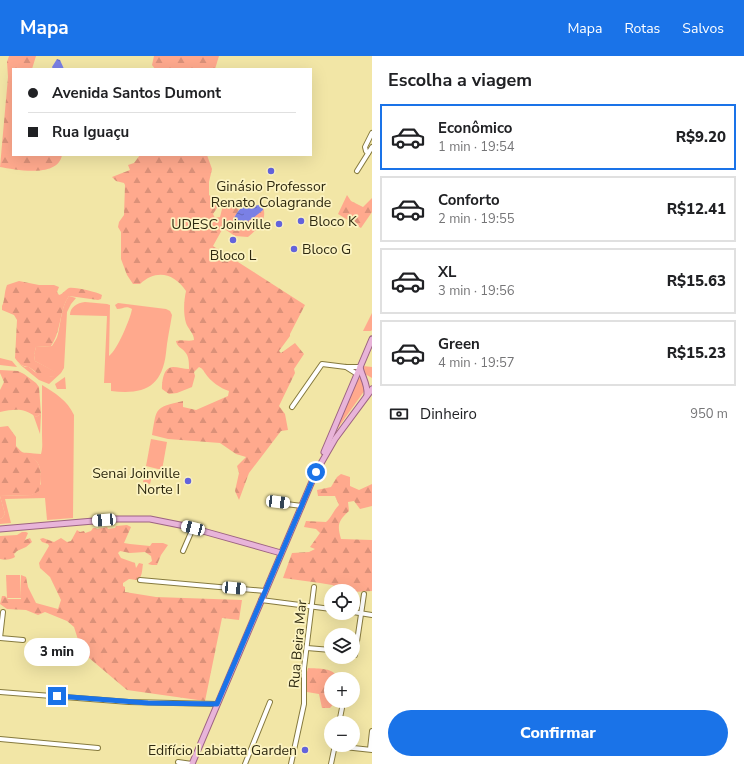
<!DOCTYPE html>
<html lang="pt">
<meta charset="utf-8">
<style>
body{margin:0;font-family:"Nunito Sans",sans-serif;background:#f6f6f6;color:#202124;height:100vh;display:flex;flex-direction:column;font-size:15px;white-space:nowrap}
*{box-sizing:border-box;margin:0}
p{font-size:13px;color:#757577}
.icon{flex:none;width:22px;height:22px;fill:none;stroke:currentColor;stroke-width:2;stroke-linecap:round;stroke-linejoin:round}
.map{position:relative;flex:1;overflow:hidden}
.side{display:flex;flex-direction:column;background:#fff;width:372px}
.side>*{flex:none}
.hud{position:absolute;left:12px;top:12px;width:300px;height:88px;border-radius:0px;box-shadow:0 4px 16px #0002;display:grid;align-content:center;height:88px;padding:0 16px;background:#fff}
.fabs{position:absolute;left:324px;top:528px;display:grid;gap:8px}
.fabs a{display:grid;place-items:center;width:36px;height:36px;border-radius:50%;background:#fff;box-shadow:0 4px 16px #0002;font-size:20px}
.end{position:absolute;width:18px;height:18px;margin:-9px;border:5px solid #1a73e8;background:#fff;box-shadow:0 0 0 2px #fff}
.from{border-radius:50%}
.bubble{position:absolute;height:28px;border-radius:14px;background:#fff;box-shadow:0 4px 16px #0002;font-size:13px;font-weight:800;line-height:28px;text-align:center}
.car{position:absolute;width:12px;height:24px;margin:-12px -6px;border-radius:5px;box-shadow:0 0 3px 1px #0007;background:linear-gradient(#fff 24%,#345 0 40%,#fff 0 76%,#345 0 86%,#fff 0)}
.hud b{display:flex;align-items:center;gap:14px;height:38px;font-size:15px}
.hud b+b{border-top:1px solid #e0e0e0}
.hud i{width:10px;height:10px;background:#202124}
ul{padding:0;list-style:none}
li{display:flex;align-items:center;gap:12px;height:66px;margin:0 8px 6px;padding:0 8px;border:2px solid #e0e0e0;border-radius:0px}
li div{flex:1}
li b{display:block;font-size:15px}
li em{font-style:normal;font-weight:800}
li.current{border-color:#1a73e8}
li>.icon{width:36px;height:36px;stroke-width:1.5}
h2{padding:0 16px;font-size:18px;line-height:48px}
.pay{display:flex;align-items:center;gap:10px;height:44px;padding:0 16px;font-size:15px}
.pay p{margin-inline-start:auto}
.action{display:flex;gap:8px;margin-top:auto;padding:8px 16px}
.action a{flex:1;height:46px;border-radius:24px;background:#1a73e8;color:#fff;font-size:16px;font-weight:800;line-height:46px;text-align:center}
header{display:flex;align-items:center;gap:24px;box-sizing:border-box;height:56px;padding:0 20px;background:#1a73e8;color:#fff}
header strong{font-size:19px}
nav{display:flex;gap:22px;margin-inline-start:auto;font-size:14px}
main{display:flex;flex:1;min-height:0}
.map>svg:first-child{display:block}
.grass{fill:#ffa98d}
.forest{fill:url(#forest-firs)}
.water{fill:url(#water-ripples)}
.lines{fill:none;stroke-linecap:round;stroke-linejoin:round}
.minor-casing{stroke:#867a3e;stroke-width:6}
.major-casing{stroke:#9d6382;stroke-width:7}
.minor{stroke:#fff;stroke-width:4}
.major{stroke:#e8b4d9;stroke-width:5}
.route{stroke:#1a73e8;stroke-width:5}
.poi-dot{fill:#6363dc;stroke:#fcf3c1;stroke-width:1.5}
.labels{text-anchor:middle;dominant-baseline:central;stroke-width:3.5;stroke-linejoin:round;paint-order:stroke}
.poi-label{font-size:14px;fill:#2e2910;stroke:#fcf3c1;text-anchor:end}
.street-label{font-size:14px;fill:#2e2910;stroke:#fcf3c1}
</style>
<header>
<strong>Mapa</strong>
<nav><a>Mapa</a><a>Rotas</a><a>Salvos</a></nav>
</header>
<main>
<div class="map">
<svg width="372" height="708" viewBox="0 0 372 708">
<defs>
<pattern id="forest-firs" width="22" height="20" patternUnits="userSpaceOnUse"><rect width="22" height="20" fill="#ffa98d"/><path d="M5 1l3.5 6h-7zM16 11l3.5 6h-7z" fill="#db9179"/></pattern>
<pattern id="water-ripples" width="26" height="14" patternUnits="userSpaceOnUse"><rect width="26" height="14" fill="#7a80e5"/><path d="M2 4q2-2 4 0t4 0M15 11q2-2 4 0t4 0" fill="none" stroke="#6469b8"/></pattern>
</defs>
<rect width="100%" height="100%" fill="#f2e6a6"/>
<!-- grass -->
<g class="grass">
<path d="M69,240L76,242L71,248L67,256L64,312L61,317L49,328L39,324L18,307L25,311H29L35,316L53,321L55,316L35,305L34,299L36,291L52,290C54,286 57,283 58,278C61,266 61,251 69,240Z"/>
<path d="M85,246L107,248L110,249L109,300C117,294 130,264 132,253C126,249 123,253 117,253L115,249L118,247L166,253L170,255L172,259C170,272 167,284 166,297C162,331 144,339 111,335V327H104L107,260L70,259C70,251 77,247 85,246Z"/>
<path d="M372,257V274L371,275H363Z"/>
<path d="M0,302L12,305L17,311L0,309Z"/>
<path d="M363,310L372,311V322L365,318Z"/>
<path d="M65,321L66,333H57L55,328Z"/>
<path d="M357,321L363,324L365,334L335,376Z"/>
<path d="M42,329C55,337 67,344 74,359L73,462L47,464L45,442L5,443L11,467L0,468V463L2,462L5,458L0,440L32,439L41,428C41,410 40,403 22,397C29,396 35,398 41,398C43,391 42,386 42,379C42,362 42,346 42,329Z"/>
<path d="M33,358L36,361L41,358L40,378Z"/>
<path d="M151,383L167,386L162,414L146,410Z"/>
<path d="M146,414L153,415L150,428L143,426Z"/>
<path d="M6,519H20L21,542H7Z"/>
</g>
<!-- forest -->
<g class="forest">
<path d="M9,0H36L32,13H13V99H62C58,122 17,114 0,111L8,21L7,6Z"/>
<path d="M154,0H219L215,13H155L152,9Z"/>
<path d="M140,99H207L212,113L209,126V139L217,145L219,149L213,158L215,162L220,161L223,149L239,144L241,145C240,151 238,157 234,162L241,168L263,154V151C268,163 257,174 248,181L235,180L223,172L213,190L305,249L290,278V280L279,295L281,297L295,287L304,298L294,313L295,317L279,350L285,358L288,374L281,375L249,417L239,444L235,435L239,417L237,410L246,401L236,398L220,387L168,383L152,379C157,351 154,352 183,345V351L196,354L228,340L229,335C220,332 211,326 205,317C203,314 203,313 199,311L194,316L195,320L192,331L177,337L169,338L162,333C162,326 163,311 173,311C178,311 184,313 189,313C189,307 189,300 185,296C181,291 177,291 176,285C182,283 188,286 194,284C194,277 188,273 186,267C183,257 184,244 186,235C174,217 156,213 140,228H133L127,219L121,203V176L118,171L119,166L124,159L125,129L124,127L116,125L112,121L130,114L128,109L134,107Z"/>
<path d="M347,139L351,145L363,151L372,142V156L361,172L338,158Z"/>
<path d="M19,225L39,229H54L59,231L57,236L59,239C63,238 66,233 69,232C76,231 96,236 102,239L101,243L98,244L69,240C59,254 62,274 51,290L36,291L34,299L35,305L56,316V319L53,321L40,319L29,311C23,311 18,307 15,302L17,264L14,259L2,254V250C5,244 4,236 7,229Z"/>
<path d="M0,314L18,315L24,318L36,327L39,331L41,358L36,361C23,352 16,353 0,356V334L4,326L0,317Z"/>
<path d="M8,370L16,381V390C23,398 23,396 31,400C43,408 42,422 39,435L32,439L0,440L5,458L2,462L0,463V371Z"/>
<path d="M341,418L350,421V430L359,434L372,428V450L360,453L354,445L348,446L349,455C338,465 337,469 341,483L372,484V535L353,536V535H347L332,529L320,527L283,522L292,497L309,496L315,493L310,491L320,477L316,473L304,471L306,465L326,466C332,461 333,455 339,449L335,440H318L317,434L331,431L337,421Z"/>
<path d="M127,469L131,471L124,487L130,488L150,490L152,487H163L168,489L161,499L157,509H152L148,508L152,505L151,500L145,496L130,497L120,495L118,497L121,502L135,507L136,512L139,507L143,508C142,512 143,523 136,524C134,524 132,523 129,523L123,527V530L125,531V536L156,541L242,544L239,564L222,562L205,645L127,634L82,596L74,571L67,565L45,556L38,559L26,554L7,553L0,548L2,540H5L8,543H21V519L26,521L28,531L36,547L58,553L61,544L50,521L40,512L39,507L49,490L48,488L42,486L40,483L43,482L54,486L61,482L67,486L71,485L77,474L80,476L84,475L85,477L91,475L93,472H96L97,473L107,471L108,473L115,472L116,470Z"/>
<path d="M22,476H26L28,477L25,484L30,482L32,486L26,491L17,495L14,498L15,501C10,504 5,504 0,503V480L17,479Z"/>
<path d="M308,612C319,613 334,611 338,623H331V645H335V646L330,652H322L319,638L307,636L306,620Z"/>
</g>
<!-- water -->
<g class="water">
<path d="M57,3L60,4L64,13H53L52,11Z"/>
<path d="M261,148L263,151V154C255,161 243,171 232,168C233,163 239,151 245,150C251,149 254,151 261,148Z"/>
</g>
<g class="lines">
<!-- minor casing -->
<g class="minor-casing">
<g id="minor">
<path d="M368,97L366,95L365,91L372,77"/>
<path d="M357,115L372,91"/>
<path d="M346,311L357,318"/>
<path d="M292,351L322,308L346,311H360"/>
<path d="M278,447L302,450"/>
<path d="M183,495L193,472"/>
<path d="M140,524L265,535"/>
<path d="M261,544L331,553"/>
<path d="M353,556L372,559"/>
<path d="M0,582L3,556"/>
<path d="M0,582L23,584"/>
<path d="M307,592L331,594"/>
<path d="M355,599L364,538"/>
<path d="M0,636L129,646L217,648"/>
<path d="M339,667L342,652"/>
<path d="M0,683L98,692"/>
<path d="M335,690L372,694"/>
<path d="M370,693L372,675"/>
<path d="M178,706L192,708"/>
<path d="M245,708L270,646"/>
<path d="M291,708L304,648V612L314,531"/>
<path d="M331,708L335,689"/>
</g>
</g>
<!-- major casing -->
<g class="major-casing">
<g id="major">
<path d="M360,311C362,321 368,328 367,339"/>
<path d="M324,396L372,283"/>
<path d="M0,473L117,463H150L185,470L281,497"/>
<path d="M192,708L316,416L335,383L372,333"/>
</g>
</g>
<!-- minor -->
<use href="#minor" class="minor"/>
<!-- major -->
<use href="#major" class="major"/>
</g>
<g class="lines">
<!-- route -->
<path class="route" d="M57,640L148,647L217,648L316,416"/>
</g>
<!-- markers -->
<g class="poi-dot">
<circle cx="271" cy="115" r="4"/>
<circle cx="301" cy="165" r="4"/>
<circle cx="279" cy="168" r="4"/>
<circle cx="233" cy="184" r="4"/>
<circle cx="294" cy="193" r="4"/>
<circle cx="188" cy="425" r="4"/>
<circle cx="305" cy="694" r="4"/>
</g>
<g class="labels">
<!-- poi labels -->
<g class="poi-label">
<text x="271" y="130" text-anchor="middle">Ginásio Professor<tspan x="271" dy="16">Renato Colagrande</tspan></text>
<text x="309" y="165" text-anchor="start">Bloco K</text>
<text x="271" y="168">UDESC Joinville</text>
<text x="302" y="193" text-anchor="start">Bloco G</text>
<text x="233" y="199" text-anchor="middle">Bloco L</text>
<text x="180" y="417">Senai Joinville<tspan x="180" dy="16">Norte I</tspan></text>
<text x="297" y="694">Edifício Labiatta Garden</text>
</g>
<!-- street labels -->
<g class="street-label">
<text transform="translate(298 588) rotate(-85)">Rua Beira Mar</text>
</g>
</g>
</svg>
<div class="fabs">
<a><svg class="icon" aria-label="locate" viewBox="0 0 24 24"><circle cx="12" cy="12" r="6"/><path d="M12 2v4M12 18v4M2 12h4M18 12h4"/></svg></a>
<a><svg class="icon" aria-label="layers" viewBox="0 0 24 24"><path d="M12 4l9 5-9 5-9-5zM3 14l9 5 9-5"/></svg></a>
<a>+</a>
<a>−</a>
</div>
<i class="end from" style="left:316px;top:416px"></i>
<i class="end" style="left:57px;top:640px"></i>
<div class="bubble" style="left:24px;top:582px;width:66px">3 min</div>
<i class="car" style="left:278px;top:446px;rotate:97deg"></i>
<i class="car" style="left:104px;top:464px;rotate:266deg"></i>
<i class="car" style="left:193px;top:472px;rotate:285deg"></i>
<i class="car" style="left:234px;top:532px;rotate:95deg"></i>
<div class="hud">
<b><i class="from"></i>Avenida Santos Dumont</b>
<b><i></i>Rua Iguaçu</b>
</div>
</div>
<section class="side">
<h2>Escolha a viagem</h2>
<ul>
<li class="current"><svg class="icon" aria-label="car" viewBox="0 0 24 24"><path d="M5 17H2v-5l4-1 3-4h7l3 4 3 1v5h-3M9 17h6M6 11h13"/><circle cx="7" cy="17" r="2"/><circle cx="17" cy="17" r="2"/></svg><div><b>Econômico</b><p>1 min · 19:54</p></div><em>R$9.20</em></li>
<li><svg class="icon" aria-label="car" viewBox="0 0 24 24"><path d="M5 17H2v-5l4-1 3-4h7l3 4 3 1v5h-3M9 17h6M6 11h13"/><circle cx="7" cy="17" r="2"/><circle cx="17" cy="17" r="2"/></svg><div><b>Conforto</b><p>2 min · 19:55</p></div><em>R$12.41</em></li>
<li><svg class="icon" aria-label="car" viewBox="0 0 24 24"><path d="M5 17H2v-5l4-1 3-4h7l3 4 3 1v5h-3M9 17h6M6 11h13"/><circle cx="7" cy="17" r="2"/><circle cx="17" cy="17" r="2"/></svg><div><b>XL</b><p>3 min · 19:56</p></div><em>R$15.63</em></li>
<li><svg class="icon" aria-label="car" viewBox="0 0 24 24"><path d="M5 17H2v-5l4-1 3-4h7l3 4 3 1v5h-3M9 17h6M6 11h13"/><circle cx="7" cy="17" r="2"/><circle cx="17" cy="17" r="2"/></svg><div><b>Green</b><p>4 min · 19:57</p></div><em>R$15.23</em></li>
</ul>
<div class="pay"><svg class="icon" aria-label="cash" viewBox="0 0 24 24"><path d="M3 7h18v10H3z"/><circle cx="12" cy="12" r="2"/></svg>Dinheiro<p>950 m</p></div>
<div class="action"><a>Confirmar</a></div>
</section>
</main>
